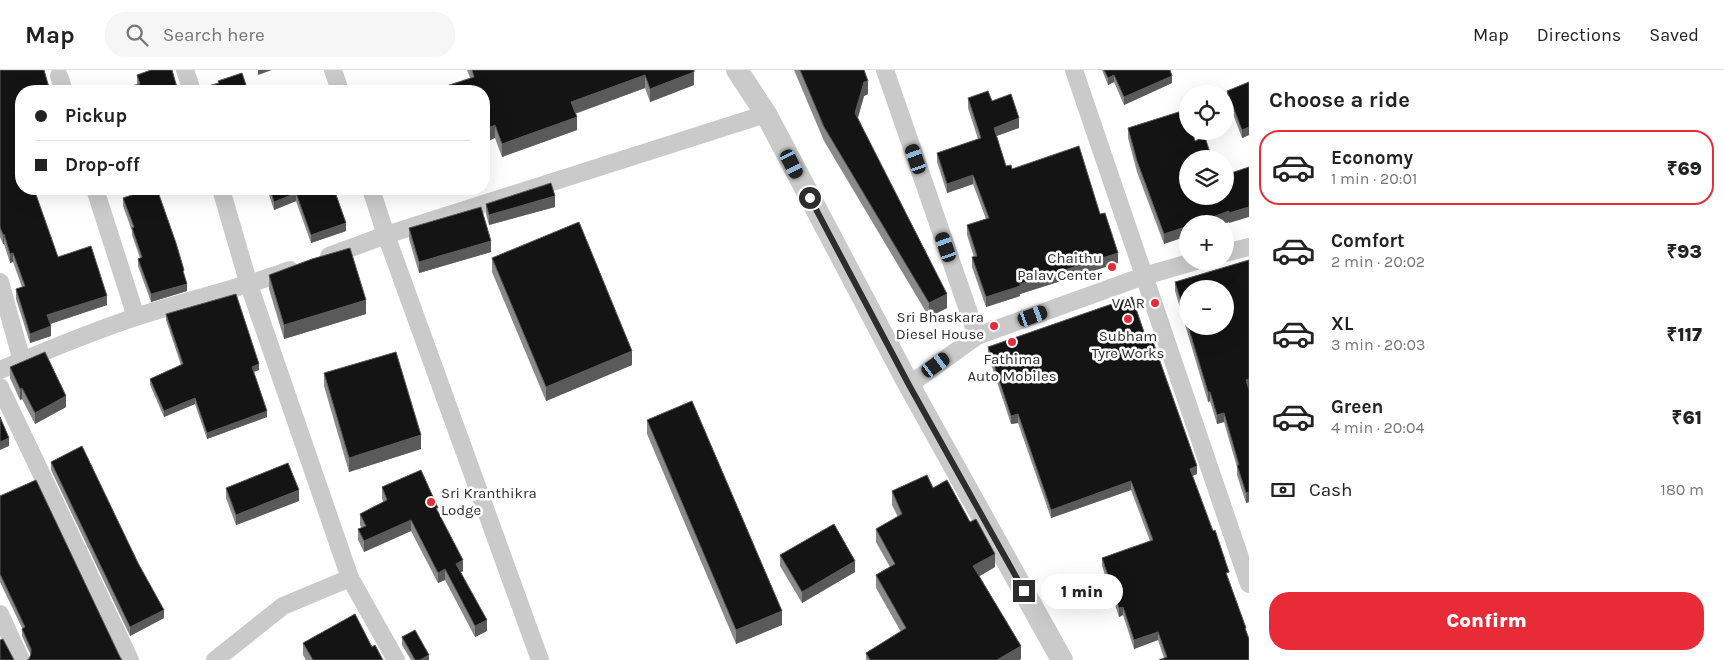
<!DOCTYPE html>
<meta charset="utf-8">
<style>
body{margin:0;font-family:Karla,sans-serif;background:#f6f6f6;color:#222;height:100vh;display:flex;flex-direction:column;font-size:19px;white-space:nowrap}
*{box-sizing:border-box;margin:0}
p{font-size:16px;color:#767676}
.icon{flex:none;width:28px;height:28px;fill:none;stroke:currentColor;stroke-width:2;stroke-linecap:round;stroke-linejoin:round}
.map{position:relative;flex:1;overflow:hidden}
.panel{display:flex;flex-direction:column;background:#fff;width:475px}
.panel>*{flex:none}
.banner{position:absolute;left:15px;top:15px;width:475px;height:110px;border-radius:20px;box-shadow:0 5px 20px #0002;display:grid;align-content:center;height:110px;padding:0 20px;background:#fff}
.tools{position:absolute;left:1179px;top:15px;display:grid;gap:10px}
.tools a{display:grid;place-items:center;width:55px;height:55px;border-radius:50%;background:#fff;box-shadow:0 5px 20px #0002;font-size:25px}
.end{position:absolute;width:22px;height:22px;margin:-11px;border:6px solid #2d2d2d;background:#fff;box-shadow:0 0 0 2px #fff}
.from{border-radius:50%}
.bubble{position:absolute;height:35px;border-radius:18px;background:#fff;box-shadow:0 5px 20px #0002;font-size:16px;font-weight:800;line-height:35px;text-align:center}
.car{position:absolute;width:15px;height:30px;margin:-15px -8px;border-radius:6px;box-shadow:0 0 4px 1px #0007;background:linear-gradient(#222 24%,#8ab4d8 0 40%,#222 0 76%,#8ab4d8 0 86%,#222 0)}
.banner b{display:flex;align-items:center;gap:18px;height:48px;font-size:19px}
.banner b+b{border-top:1px solid #e0e0e0}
.banner i{width:12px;height:12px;background:#222}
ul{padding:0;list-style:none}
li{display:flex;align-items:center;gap:15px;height:75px;margin:0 10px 8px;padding:0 10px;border:2px solid transparent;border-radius:20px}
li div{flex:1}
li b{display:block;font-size:19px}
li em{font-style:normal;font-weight:800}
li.active{border-color:#e82b37}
li>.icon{width:45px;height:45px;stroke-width:1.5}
h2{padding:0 20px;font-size:22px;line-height:60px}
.pay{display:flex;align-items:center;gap:12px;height:55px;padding:0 20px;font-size:19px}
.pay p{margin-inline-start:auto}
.primary-button{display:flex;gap:10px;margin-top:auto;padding:10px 20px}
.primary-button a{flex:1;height:58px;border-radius:20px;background:#e82b37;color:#fff;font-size:20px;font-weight:800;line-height:58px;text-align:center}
header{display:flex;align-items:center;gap:30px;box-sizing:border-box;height:70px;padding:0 25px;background:#fff;border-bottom:1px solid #e0e0e0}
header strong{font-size:24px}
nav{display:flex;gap:28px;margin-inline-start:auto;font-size:18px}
.search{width:350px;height:45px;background:#f6f6f6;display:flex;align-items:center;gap:12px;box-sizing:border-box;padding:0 18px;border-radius:20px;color:#767676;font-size:19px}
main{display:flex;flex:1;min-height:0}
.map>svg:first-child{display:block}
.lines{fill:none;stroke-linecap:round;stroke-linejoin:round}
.minor{stroke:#cacaca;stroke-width:18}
.tertiary{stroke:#cacaca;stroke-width:22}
.wall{fill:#8a8a8a;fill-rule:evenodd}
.shaded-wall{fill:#5a5a5a}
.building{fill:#141414;stroke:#5a5a5a}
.route{stroke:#2d2d2d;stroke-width:6}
.poi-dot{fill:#e82b37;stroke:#fff;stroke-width:2}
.labels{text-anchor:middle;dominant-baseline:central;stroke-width:5;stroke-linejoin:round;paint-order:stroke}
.poi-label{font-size:15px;fill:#2d2d2d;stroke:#fff;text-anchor:end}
</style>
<header>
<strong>Map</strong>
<div class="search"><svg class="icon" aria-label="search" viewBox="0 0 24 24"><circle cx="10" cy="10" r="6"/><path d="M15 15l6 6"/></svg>Search here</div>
<nav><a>Map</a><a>Directions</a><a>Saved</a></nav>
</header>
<main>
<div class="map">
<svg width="1249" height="590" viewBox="0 0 1249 590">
<rect width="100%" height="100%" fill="#fff"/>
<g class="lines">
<!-- minor -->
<g class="minor">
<path d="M185,0L192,21"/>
<path d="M333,0L340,21"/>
<path d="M885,0L977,266"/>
<path d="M1074,0L1249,514"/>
<path d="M59,6L64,21"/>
<path d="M95,119L136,247"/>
<path d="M221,119L249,215L350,508L396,590"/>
<path d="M371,119L386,165L540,590"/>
<path d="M1225,183L1249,177"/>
<path d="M329,186L386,165L766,44"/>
<path d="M0,212L22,291"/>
<path d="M0,300C45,281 90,262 136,247C187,230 239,219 290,200"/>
<path d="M909,315L977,266L1144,206L1196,191"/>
<path d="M0,317L130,590"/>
<path d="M0,544L21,590"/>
<path d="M215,590L283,536L350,508"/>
</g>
<!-- tertiary -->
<path class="tertiary" d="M737,0L766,44L909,315L1062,590"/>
</g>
<!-- wall -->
<g class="wall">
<path d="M0,0L21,21V119L58,187L107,235L50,254L51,266L30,273L16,229V219L22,217L13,192L10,193L4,174H3L0,167Z"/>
<path d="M467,0H694V15L650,32L645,18L575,44L577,60L502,87L495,68Z"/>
<path d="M794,0H864L868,24L864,26L858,48L947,238L929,247L824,71Z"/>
<path d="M1102,0H1170L1172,13L1124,35L1114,12L1108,15Z"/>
<path d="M137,5L178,21L137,14Z"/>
<path d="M1249,12V65L1242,68L1227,28V21Z"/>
<path d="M968,28L992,31L1019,58L996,66L1006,96L1100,144L1118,193L1020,224V226L986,237L972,197V187H974L967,165V155L986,149L973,114L947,123L937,92V83L978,69L968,38Z"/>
<path d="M1128,58L1188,126L1249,97L1229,153V152L1223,154H1188L1164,174L1137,102L1128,68Z"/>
<path d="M267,119H334L346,161L311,173L296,131L274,140Z"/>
<path d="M123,128L184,205L187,221L151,232L138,196V189L140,188L132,165V161L123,136Z"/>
<path d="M486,134L555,137L489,155L486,144Z"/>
<path d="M409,158L491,182L419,203L409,169Z"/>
<path d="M492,188L632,295L546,331L492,202Z"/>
<path d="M1249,190V432L1246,433L1237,405V397L1224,352L1217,354L1210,331L1208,332L1175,221V212ZM1188,219H1225V256H1188Z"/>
<path d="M269,205L366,244L284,269L269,219Z"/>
<path d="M166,244L259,300L254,302L267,347L207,369L195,334L164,347L150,315V309L181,295L166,250Z"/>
<path d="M1145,265L1197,404L1192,406L1246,558L1164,588L1158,570L1134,579L1123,545L1119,547L1102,496V488L1150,471L1131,420L1051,448L1018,353L1011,354L988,285V277Z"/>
<path d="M10,297L66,337L35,354L22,329L20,330L10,308Z"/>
<path d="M324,303L421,379L349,402L324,316Z"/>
<path d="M647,350L782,555L736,574L647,364Z"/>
<path d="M51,392L164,548L130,566L51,400Z"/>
<path d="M382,417L438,441L463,501L461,502L487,561L475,567L445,510L438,513L411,461L364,482L358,470V459L362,458L360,455V444L383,432L382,428Z"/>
<path d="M226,418L299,431L236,455L226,428Z"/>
<path d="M933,418L970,452L995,497L979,506L1021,589L1019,590H866V583L901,562L876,518V505L890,497L876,472V459L898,447L892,435V421Z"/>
<path d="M0,426L122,590L29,589L31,586L22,566V558L0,512Z"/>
<path d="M780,485L855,502L802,533L780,496Z"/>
<path d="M402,567L429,590H411L402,575Z"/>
<path d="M303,573L372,577L383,590H306L303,585Z"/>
</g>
<!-- shaded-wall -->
<g class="shaded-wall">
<path d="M258,0H272L258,5Z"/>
<path d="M694,2V15L650,32V19Z"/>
<path d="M645,5V18L571,45V32Z"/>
<path d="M1114,5V12L1108,15V8Z"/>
<path d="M1172,6V13L1124,35V27Z"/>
<path d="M868,11V24L864,26L855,57V43L864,12Z"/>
<path d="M577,47V60L502,87V74Z"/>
<path d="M1019,48V58L994,67V58Z"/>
<path d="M495,55V68L484,73V60Z"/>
<path d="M1249,57V65L1242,68V60Z"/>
<path d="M973,105V114L947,123V114Z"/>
<path d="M296,123V131L274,140V132Z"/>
<path d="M555,126V137L489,155V145Z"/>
<path d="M1249,137V147L1229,153V143Z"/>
<path d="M1229,141V152L1223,154H1193Z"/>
<path d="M346,153V161L311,173V165Z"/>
<path d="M1188,156V166L1164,174V164Z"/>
<path d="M4,164V174H3V165Z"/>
<path d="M491,171V182L419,203V192Z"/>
<path d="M13,183V192L10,193V184Z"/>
<path d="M1118,183V193L1020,224V226L986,237V227L1020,214Z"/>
<path d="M187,214V221L151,232V224Z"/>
<path d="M947,224V238L929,247V233Z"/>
<path d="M107,226V235L47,255V245Z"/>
<path d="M366,230V244L284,269V255Z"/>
<path d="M51,256V266L30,273V264Z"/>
<path d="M632,281V295L546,331V317Z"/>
<path d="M259,294V300L252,302V297Z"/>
<path d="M1249,309V319L1246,320V310Z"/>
<path d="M22,318V329L20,330V319Z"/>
<path d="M1208,322H1210V331L1208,332Z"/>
<path d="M66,326V337L35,354V343Z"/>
<path d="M195,328V334L164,347V341Z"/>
<path d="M267,341V347L207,369V363Z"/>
<path d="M1224,343V352L1217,354V345Z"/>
<path d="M1018,344V353L1011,354V346Z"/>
<path d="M421,365V379L349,402V388Z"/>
<path d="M9,368V376L0,380V372Z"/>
<path d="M1197,396V404L1190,407V399Z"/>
<path d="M1131,411V420L1051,448V440Z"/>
<path d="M299,420V431L236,455V445Z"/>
<path d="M1249,422V432L1246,433V423Z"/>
<path d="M411,450V461L364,482V471Z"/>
<path d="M995,484V497L973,510V496Z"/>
<path d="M463,490V501L456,505V494Z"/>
<path d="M855,491V502L802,533V522Z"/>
<path d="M445,499V510L438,513V503Z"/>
<path d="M1123,537V545L1119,547V538Z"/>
<path d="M164,540V548L130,566V557Z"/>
<path d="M782,541V555L736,574V560Z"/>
<path d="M487,550V561L475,567V556Z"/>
<path d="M1158,562V570L1134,579V570Z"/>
<path d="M1021,576V589L1019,590H997Z"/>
<path d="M429,585V590H420Z"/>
</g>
<!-- building -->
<g class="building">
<path d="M0,0H44L50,21H21V119H34L58,187L91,176L107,226L47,245L51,256L30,264L16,219L25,216L13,183L10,184L4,164L3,165L0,157Z"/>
<path d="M151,0H172L178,21H114V20L140,14L137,5Z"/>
<path d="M472,0H694V2L650,19L645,5L571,32L577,47L502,74L495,55L484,60V21H431L474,7Z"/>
<path d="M800,0H864L868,11L864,12L855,43L947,224L929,233L824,57Z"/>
<path d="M1104,0H1170L1172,6L1124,27L1114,5L1108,8Z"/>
<path d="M242,3L248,21H197L201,18L219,13L218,11Z"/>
<path d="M1249,12V57L1242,60L1227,21Z"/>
<path d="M988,21L992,31L1011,24L1019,48L994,58L1006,96L1011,95L1012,99L1079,76L1100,144L1105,143L1118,183L1020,214V216L986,227L972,187L977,186L967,155L989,148L973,105L947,114L937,83L981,68L968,28Z"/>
<path d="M1185,40L1188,47V61H1192L1195,71L1205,67L1212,89H1188V126H1225V105L1249,97V137L1229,143V141L1193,154H1188V156L1164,164L1137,91L1128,58Z"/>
<path d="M551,113L555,126L489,145L486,134Z"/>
<path d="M149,119H157L176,173L184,200L183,201L187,214L151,224L138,189L142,187L132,158L134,157L123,128Z"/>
<path d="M270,119H334L346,153L311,165L296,123L274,132Z"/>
<path d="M481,137L491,171L419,192L409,158Z"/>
<path d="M579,152L632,281L546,317L492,188Z"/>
<path d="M350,178L366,230L284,255L269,205L312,189Z"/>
<path d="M1249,190V309L1246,310L1249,320V422L1246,423L1237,395H1239L1224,343L1217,345L1210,322H1208L1188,256H1225V219H1188V254L1175,212Z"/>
<path d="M236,224L259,294L252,297L267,341L207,363L195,328L164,341L150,309L183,294L166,244Z"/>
<path d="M1132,227L1145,265L1150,263L1197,396L1190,399L1213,461L1215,460L1229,502L1226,503L1246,558H1245L1249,569V590H1159L1167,587L1158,562L1134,570L1123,537L1119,538L1102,488L1153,470L1131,411L1051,440L1018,344L1011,346L988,277Z"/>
<path d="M45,282L66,326L35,343L22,318L20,319L10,297Z"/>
<path d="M396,282L421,365L349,388L324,303Z"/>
<path d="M692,331L782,541L736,560L647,350Z"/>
<path d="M0,347L9,368L0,372Z"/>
<path d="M82,376L138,493L164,540L130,557L51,392Z"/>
<path d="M288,393L299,420L236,445L226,418Z"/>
<path d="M421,400L438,438H436L463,490L456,494L487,550L475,556L445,499L438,503L411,450L364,471L358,459L366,456L360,444L387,430L382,417Z"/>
<path d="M927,405L933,418L947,410L970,452L976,449L995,484L973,496L1021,576L997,590H870L866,583L906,558L876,505L895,494L876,459L902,444L892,421Z"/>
<path d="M36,410L120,587L122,590H27L29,589L31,584V579L22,559L25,557L0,504V426Z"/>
<path d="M834,454L855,491L802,522L780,485Z"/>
<path d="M355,544L372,577L375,575L383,590H313L303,573Z"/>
<path d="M415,560L429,585L420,590H415L402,567Z"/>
<path d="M3,569L14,590H0V570Z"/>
</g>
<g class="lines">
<!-- route -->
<path class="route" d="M810,128L909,315L1024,521"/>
</g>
<!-- markers -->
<g class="poi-dot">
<circle cx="1112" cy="197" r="5"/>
<circle cx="1155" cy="233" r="5"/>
<circle cx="1128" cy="249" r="5"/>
<circle cx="994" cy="256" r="5"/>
<circle cx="1012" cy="272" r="5"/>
<circle cx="431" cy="432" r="5"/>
</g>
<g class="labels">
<!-- poi labels -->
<g class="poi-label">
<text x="1102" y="188">Chaithu<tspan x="1102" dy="17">Palav Center</tspan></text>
<text x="1145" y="233">V A R</text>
<text x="984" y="247">Sri Bhaskara<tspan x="984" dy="17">Diesel House</tspan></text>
<text x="1128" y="266" text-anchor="middle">Subham<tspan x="1128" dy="17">Tyre Works</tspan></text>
<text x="1012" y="289" text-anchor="middle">Fathima<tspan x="1012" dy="17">Auto Mobiles</tspan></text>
<text x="441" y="423" text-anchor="start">Sri Kranthikra<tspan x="441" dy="17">Lodge</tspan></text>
</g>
</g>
</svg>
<div class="tools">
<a><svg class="icon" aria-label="locate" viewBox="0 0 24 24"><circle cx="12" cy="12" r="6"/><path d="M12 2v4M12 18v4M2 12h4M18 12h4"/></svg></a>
<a><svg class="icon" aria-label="layers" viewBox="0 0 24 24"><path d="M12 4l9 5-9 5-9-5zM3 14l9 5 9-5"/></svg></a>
<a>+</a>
<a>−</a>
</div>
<i class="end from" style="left:810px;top:128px"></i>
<i class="end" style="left:1024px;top:521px"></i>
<div class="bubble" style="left:1041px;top:504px;width:82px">1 min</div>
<i class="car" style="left:916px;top:89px;rotate:341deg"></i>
<i class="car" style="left:792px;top:94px;rotate:153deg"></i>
<i class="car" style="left:946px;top:177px;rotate:341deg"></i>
<i class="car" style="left:1033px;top:246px;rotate:70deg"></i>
<i class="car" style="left:936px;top:295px;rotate:54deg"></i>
<div class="banner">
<b><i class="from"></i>Pickup</b>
<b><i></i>Drop-off</b>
</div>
</div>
<section class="panel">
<h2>Choose a ride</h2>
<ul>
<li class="active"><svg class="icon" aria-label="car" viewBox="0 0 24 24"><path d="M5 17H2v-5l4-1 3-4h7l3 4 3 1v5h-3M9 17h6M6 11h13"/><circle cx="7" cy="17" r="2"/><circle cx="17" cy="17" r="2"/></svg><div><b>Economy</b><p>1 min · 20:01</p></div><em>₹69</em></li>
<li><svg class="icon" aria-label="car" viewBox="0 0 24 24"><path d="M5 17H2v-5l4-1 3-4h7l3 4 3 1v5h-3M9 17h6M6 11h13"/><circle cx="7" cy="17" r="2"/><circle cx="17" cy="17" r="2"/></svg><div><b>Comfort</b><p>2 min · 20:02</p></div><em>₹93</em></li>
<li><svg class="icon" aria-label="car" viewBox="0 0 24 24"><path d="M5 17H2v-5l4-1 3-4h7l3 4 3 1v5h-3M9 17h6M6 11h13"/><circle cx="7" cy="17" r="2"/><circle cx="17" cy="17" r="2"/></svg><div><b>XL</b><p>3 min · 20:03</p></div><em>₹117</em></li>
<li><svg class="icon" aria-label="car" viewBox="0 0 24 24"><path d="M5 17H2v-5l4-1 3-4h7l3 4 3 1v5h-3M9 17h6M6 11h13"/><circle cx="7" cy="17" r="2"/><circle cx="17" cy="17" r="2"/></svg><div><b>Green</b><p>4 min · 20:04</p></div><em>₹61</em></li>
</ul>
<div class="pay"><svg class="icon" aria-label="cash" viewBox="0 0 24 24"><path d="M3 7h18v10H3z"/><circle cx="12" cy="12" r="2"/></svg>Cash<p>180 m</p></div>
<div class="primary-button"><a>Confirm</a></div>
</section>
</main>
